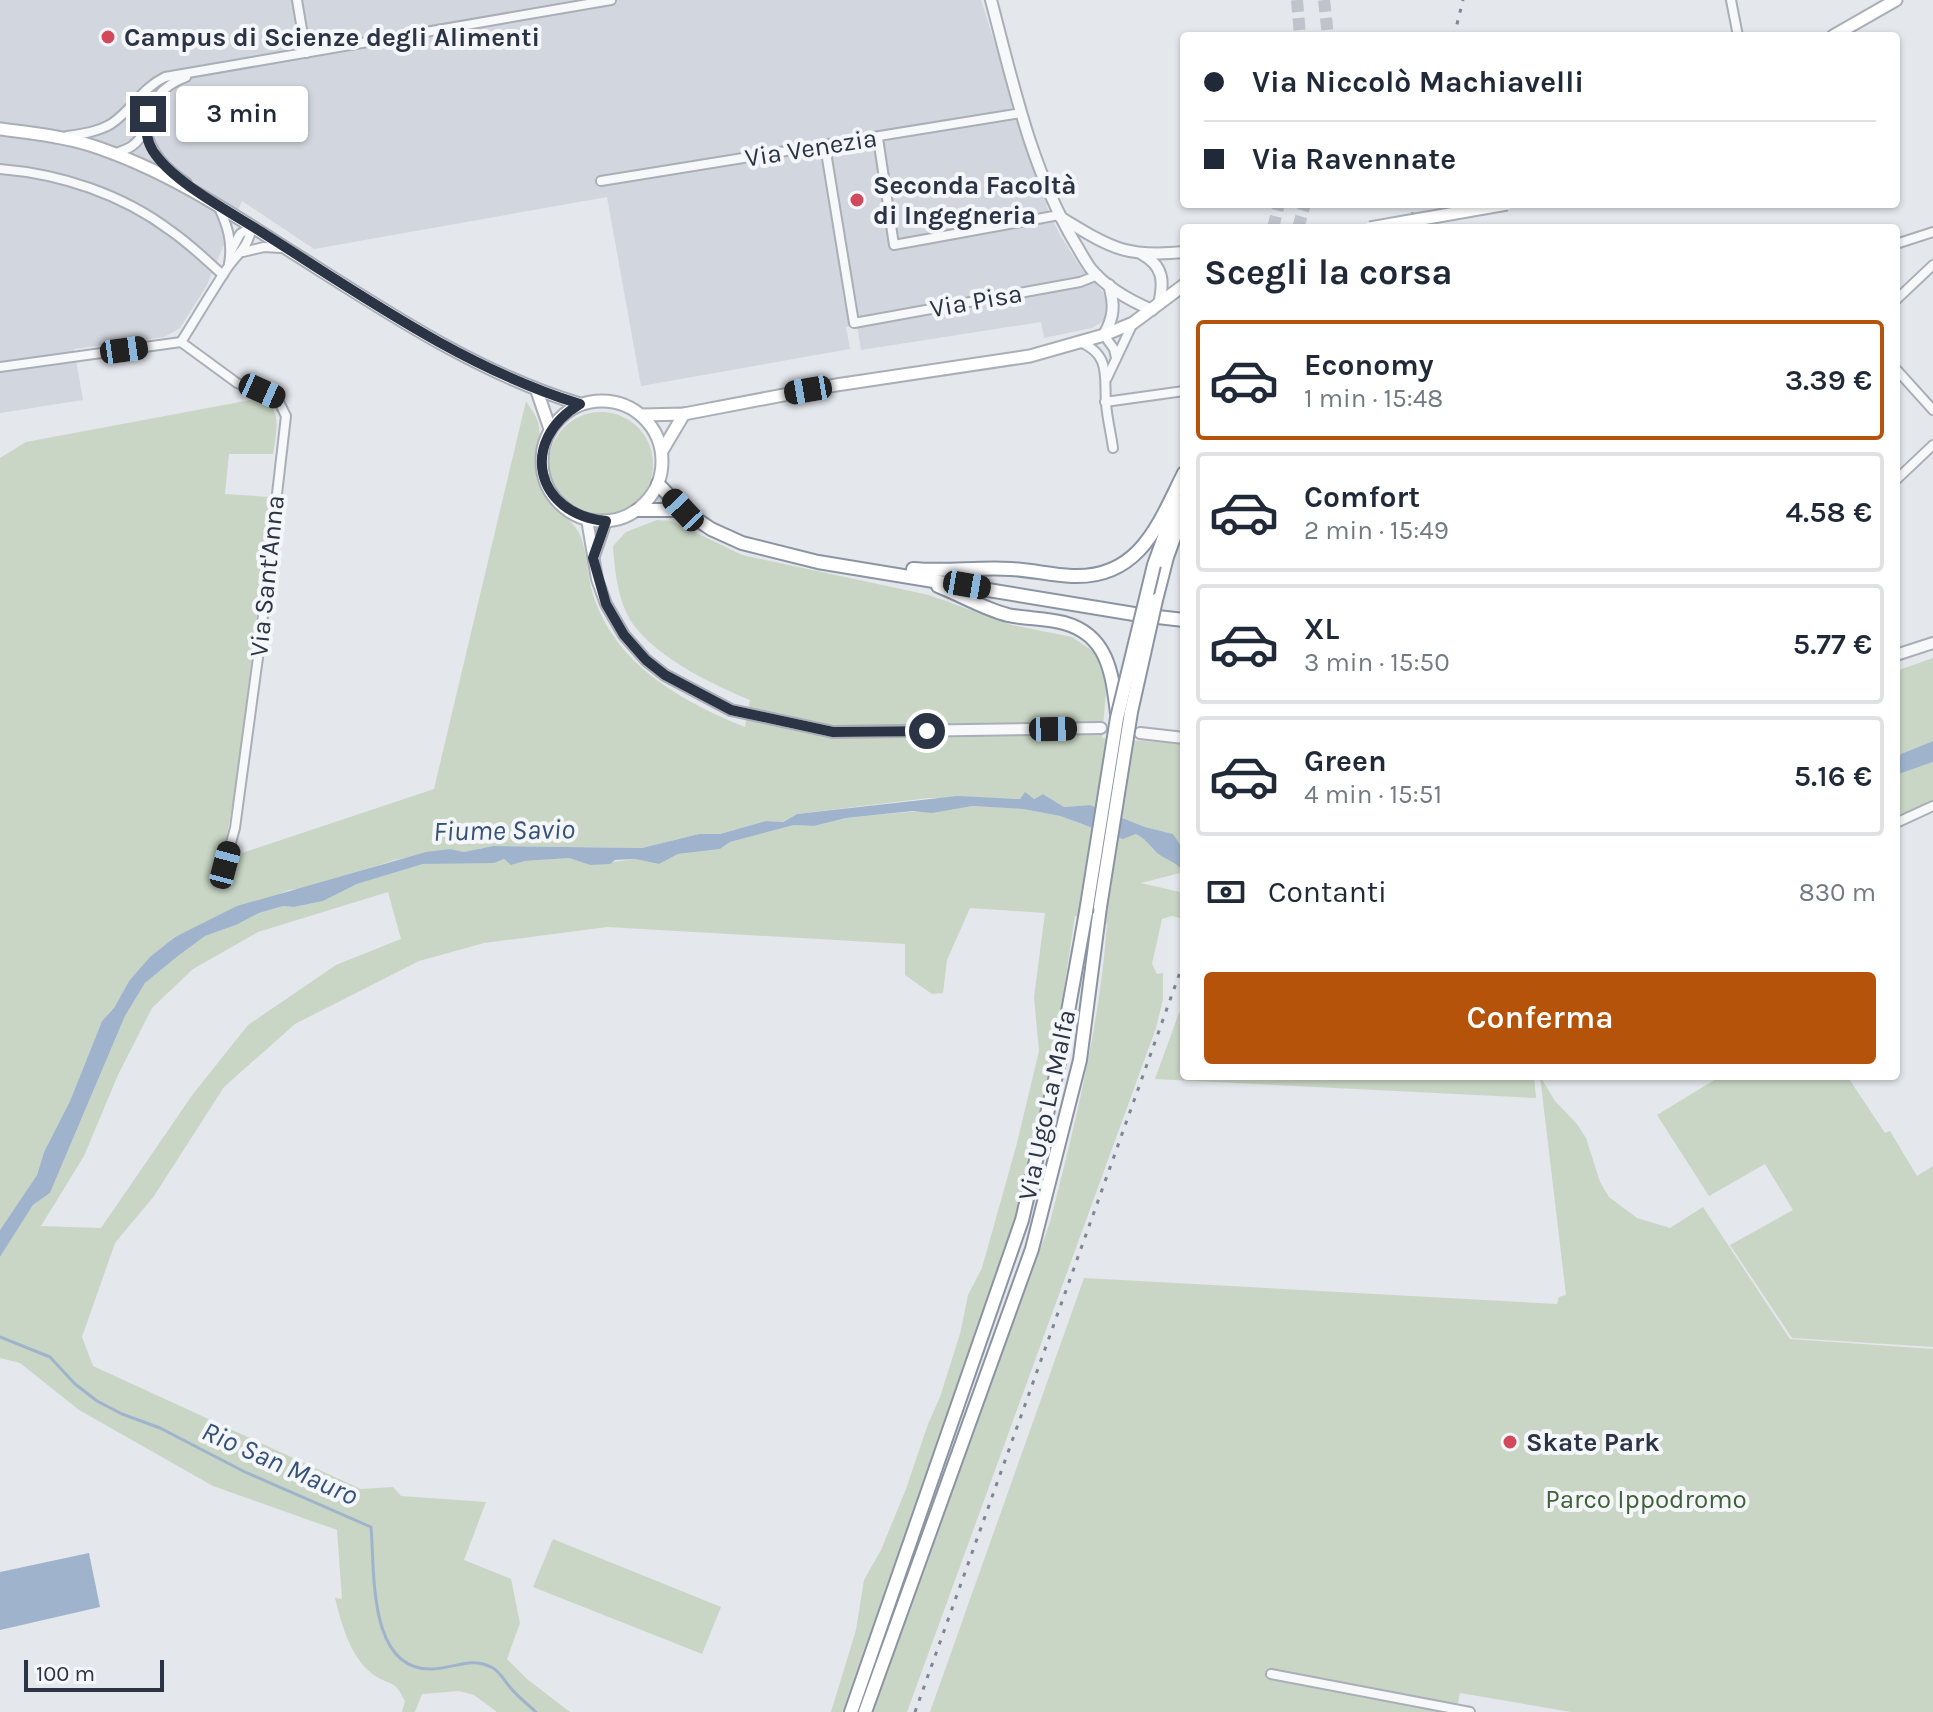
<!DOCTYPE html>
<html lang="it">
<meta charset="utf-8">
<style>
body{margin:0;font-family:Karla,sans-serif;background:#f2f2f3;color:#1f2937;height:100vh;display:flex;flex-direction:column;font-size:30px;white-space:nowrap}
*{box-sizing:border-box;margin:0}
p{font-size:26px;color:#747a83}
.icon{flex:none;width:44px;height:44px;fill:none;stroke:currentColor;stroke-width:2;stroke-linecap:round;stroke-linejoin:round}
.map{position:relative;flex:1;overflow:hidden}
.details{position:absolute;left:1180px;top:224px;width:720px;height:856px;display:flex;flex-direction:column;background:#fff;border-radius:8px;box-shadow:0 2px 6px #0004}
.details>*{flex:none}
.top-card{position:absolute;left:1180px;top:32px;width:720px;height:176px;border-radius:8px;box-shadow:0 2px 6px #0004;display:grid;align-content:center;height:176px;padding:0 24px;background:#fff}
.scale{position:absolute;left:24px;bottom:20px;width:140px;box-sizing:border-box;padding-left:8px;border:4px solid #2b3445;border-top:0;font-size:22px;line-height:28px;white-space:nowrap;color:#2b3445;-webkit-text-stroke:6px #f4f6f9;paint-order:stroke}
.end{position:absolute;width:36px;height:36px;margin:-18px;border:10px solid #2b3445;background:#fff;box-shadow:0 0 0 4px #fff}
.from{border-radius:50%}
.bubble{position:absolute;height:56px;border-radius:8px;background:#fff;box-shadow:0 2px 6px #0004;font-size:26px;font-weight:600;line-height:56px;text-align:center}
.car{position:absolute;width:24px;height:48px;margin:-24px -12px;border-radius:10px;box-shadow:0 0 6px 2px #0007;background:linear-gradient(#222 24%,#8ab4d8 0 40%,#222 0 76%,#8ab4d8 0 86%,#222 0)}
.top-card b{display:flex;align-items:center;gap:28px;height:76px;font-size:30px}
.top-card b+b{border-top:2px solid #e0e1e3}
.top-card i{width:20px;height:20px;background:#1f2937}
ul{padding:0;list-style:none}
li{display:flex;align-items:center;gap:24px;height:120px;margin:0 16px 12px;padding:0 8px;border:4px solid #e0e1e3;border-radius:8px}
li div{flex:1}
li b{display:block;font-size:30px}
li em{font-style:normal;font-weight:600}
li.on{border-color:#b45309}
li>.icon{width:72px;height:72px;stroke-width:1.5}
h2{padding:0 24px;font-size:36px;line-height:96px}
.pay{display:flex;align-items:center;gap:20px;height:88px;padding:0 24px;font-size:30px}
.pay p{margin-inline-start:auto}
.cta{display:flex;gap:16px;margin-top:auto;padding:16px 24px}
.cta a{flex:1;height:92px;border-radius:8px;background:#b45309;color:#fff;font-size:32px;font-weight:600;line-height:92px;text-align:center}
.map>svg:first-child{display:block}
.built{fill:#d2d6de}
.green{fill:#c9d6c5;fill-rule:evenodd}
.water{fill:#9fb4cc}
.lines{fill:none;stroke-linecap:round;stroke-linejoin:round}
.stream{stroke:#9fb4cc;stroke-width:3}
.trunk-tunnel{stroke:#bfc3cb;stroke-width:12;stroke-dasharray:12 6;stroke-linecap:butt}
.minor-casing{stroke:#a9aeb7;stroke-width:12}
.tertiary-casing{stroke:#a9aeb7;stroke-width:14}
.secondary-casing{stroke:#a9aeb7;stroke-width:15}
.trunk-casing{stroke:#8b94a3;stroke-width:16}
.minor{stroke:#f7f8fa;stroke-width:8}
.tertiary{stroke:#f7f8fa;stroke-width:10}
.secondary{stroke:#fff;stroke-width:11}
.trunk{stroke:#fff;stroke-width:12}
.rail{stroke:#7d8696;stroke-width:3;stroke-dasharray:4 8;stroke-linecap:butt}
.secondary-bridge-casing{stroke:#a9aeb7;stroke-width:15;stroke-linecap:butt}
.trunk-bridge-casing{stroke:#8b94a3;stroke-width:16;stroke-linecap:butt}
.secondary-bridge{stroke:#fff;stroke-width:11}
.trunk-bridge{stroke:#fff;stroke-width:12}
.route{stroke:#2b3445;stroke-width:10}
.poi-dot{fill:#d1495b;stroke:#f4f6f9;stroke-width:3}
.labels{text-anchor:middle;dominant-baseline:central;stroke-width:8;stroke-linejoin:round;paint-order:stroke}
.poi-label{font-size:26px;font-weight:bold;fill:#2b3445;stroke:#f4f6f9;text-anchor:start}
.street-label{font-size:26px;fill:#2b3445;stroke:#f4f6f9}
.park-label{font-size:26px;fill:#3f6138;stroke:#f4f6f9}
.water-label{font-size:28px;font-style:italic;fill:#34527a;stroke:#f4f6f9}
</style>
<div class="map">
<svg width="1933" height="1712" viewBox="0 0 1933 1712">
<rect width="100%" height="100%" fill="#e4e7ec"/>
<!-- built -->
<path class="built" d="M0,0H981L1048,210L1060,235L1081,268L1102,291L1107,300L1106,312L1103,321L1092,328L1044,338L1041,322L861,350L857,325L846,327L850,349L641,386L607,197L314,249L242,201L207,285L180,328L164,337L74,349L83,400L0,413Z"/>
<!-- green -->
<g class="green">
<path d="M262,398C283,410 276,433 273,454H229L225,494L270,497L239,768L226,840L242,853L434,789L526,401C530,408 536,415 538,422C543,442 534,462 539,483C544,507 570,514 580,535C588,554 587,576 593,595C616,665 681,701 745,727L750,700C712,684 663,661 636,628C618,606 615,573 613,546L626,532L657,520L672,521L742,555L929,595L1012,625L1072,637L1097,654L1107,681L1102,738L1184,744V842L1181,846L1172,834L1145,827L1090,805L1064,807L1043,794L1034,799L929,798L797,814L782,822L766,821L720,834H699L642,848L493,846L464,852L450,849L395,860L306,888L289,890L174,937L129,981L114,1008L102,1021L70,1101L44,1152L37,1175L0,1230V458L26,442Z"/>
<circle cx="601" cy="464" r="52"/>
<path d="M1933,658V741L1896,756V671Z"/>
<path d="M1933,762V803L1896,819V775Z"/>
<path d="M972,806L1023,809L1060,816L1084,825L1136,834L1145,838L1154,851L1175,861L1184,872L1141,883L1184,893V919L1172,916L1162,919L1152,964L1157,974L1163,973V999L1156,1028L907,1712H873L1050,1222C1075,1125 1100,1024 1107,924L1075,916L1054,1055L1018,1215L842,1712H831L856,1630L864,1580L881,1550L906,1489L928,1424L940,1397L960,1334L968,1295L982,1268L1017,1143L1039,1051L1034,997L1045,913L970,908L947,960L943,993L932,994L905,975V944L607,927L484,943L419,961L295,1024L224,1087L154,1196L115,1243L82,1337L93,1366L361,1489L393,1487L401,1496L486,1502L464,1560L511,1579L520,1623L507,1659L527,1679L570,1712H497L474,1695L459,1691L422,1694L415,1712H402L405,1701C394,1680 395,1687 377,1677C351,1661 342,1626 335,1598L342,1599L337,1530L213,1486L79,1410L20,1363L0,1358V1257L33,1205L50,1193L125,1016L145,983L178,956L205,936L236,925L259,913L283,906L294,907L323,901L357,884L423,864L504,859L511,865L525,861L569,858L590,865L635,859L659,864L678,854L720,849L730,842L794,825L814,826L846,818ZM388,892L401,939L336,965L248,1025L193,1094L101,1228L41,1226L84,1156L118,1075L152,1008L193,969L258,932Z"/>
<path d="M1184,999V1076H1534L1536,1098L1155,1079Z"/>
<path d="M1540,1076L1555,1101L1577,1124L1586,1138L1600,1182L1609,1197L1637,1218L1670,1228L1703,1207L1790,1339L1933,1349V1712H1571L1460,1693L1456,1712H930L1084,1278L1557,1304L1559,1297L1566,1295Z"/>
<path d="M1721,1076H1847L1885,1133L1890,1131L1917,1176L1933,1166V1347L1792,1338L1730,1245L1793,1210L1765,1164L1709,1196L1657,1115Z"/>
<path d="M553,1539L721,1607L702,1654L533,1587Z"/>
</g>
<!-- water -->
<g class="water">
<path d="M1933,741V762L1896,775V756Z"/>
<path d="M1025,792L1034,799L1043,794L1064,807L1090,805L1145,827L1173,834L1181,846L1184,842V872C1174,860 1167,861 1156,852C1149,845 1145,838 1136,834L1123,839L1060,816L1023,809L972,806L932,813L913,811L846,818L814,826L794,825L730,842L720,849L678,854L659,864L635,859L615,860L610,864L590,865L569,858L525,861L511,865L504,859L494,863L423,864L357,884L323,901L294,907L283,906L259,913L236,925L205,936L178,956L145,983L125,1016L50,1193L33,1205L0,1257V1230L37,1175L44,1152L70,1101L102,1021L114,1008L129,981L150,957L175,937L237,906L426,852L450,849L464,852L493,846L642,848L699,834H720L766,821L783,822L797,814L957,796L1020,799Z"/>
<path d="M89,1553L100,1607L0,1630V1572Z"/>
</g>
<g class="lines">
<!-- stream -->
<path class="stream" d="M0,1337L50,1357L75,1384L97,1401L122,1414L160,1428L245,1472L371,1527C375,1570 367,1672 433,1669C456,1668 471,1656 493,1668C500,1672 504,1680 509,1686C517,1696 527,1704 536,1712"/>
<!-- trunk-tunnel -->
<g class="trunk-tunnel">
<path d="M1297,0L1300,36"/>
<path d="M1324,0L1328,36"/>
<path d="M1273,228L1279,204"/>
<path d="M1298,228L1305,204"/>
</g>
<!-- minor casing -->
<g class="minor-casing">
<g id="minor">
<path d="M297,0L306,53"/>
<path d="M1731,0L1738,36"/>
<path d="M145,127C151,153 165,168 187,183"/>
<path d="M67,136C82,134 97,132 111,124C132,110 142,88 165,77L611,0"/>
<path d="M878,138L894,245L1059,215"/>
<path d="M825,146L854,323L1080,282L1098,275"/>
<path d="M115,154C120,151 128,149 132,146C158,127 137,96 186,77"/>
<path d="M0,169C61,174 122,194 171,231C190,244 206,260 223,275"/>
<path d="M601,181L1021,113"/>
<path d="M218,205C227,225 233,241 229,264"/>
<path d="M1896,244L1933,232"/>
<path d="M232,249L240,234L252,226"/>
<path d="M243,252L264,247L281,248"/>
<path d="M1896,300L1933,265"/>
<path d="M1104,335L1114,349L1116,358"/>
<path d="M181,342L237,383L277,398L286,416L259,650L235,828L225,865"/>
<path d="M1080,342C1111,355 1104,376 1106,403C1107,418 1111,433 1113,448"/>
<path d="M0,367L181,342C196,318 211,293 226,270C238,252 248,249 252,226"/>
<path d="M1896,369L1933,410"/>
<path d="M1107,378L1133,323"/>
<path d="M1105,402L1184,391"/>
<path d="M1896,480L1933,445"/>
<path d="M1896,823L1933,806"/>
<path d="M1271,1674L1470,1712"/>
</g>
</g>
<!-- tertiary casing -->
<g class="tertiary-casing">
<g id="tertiary">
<path d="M991,0C1013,83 1031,169 1075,243C1080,251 1085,261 1091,269C1106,287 1131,301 1152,310"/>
<path d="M1060,217C1110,247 1124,258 1184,252"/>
<path d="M1142,254C1164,266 1164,282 1159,304"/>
<path d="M1104,335C1114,317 1115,305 1109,285"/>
<path d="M587,519L597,579L606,604L624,635L646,660L665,675L731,710L833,732L1101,728"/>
<path d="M594,556L606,521"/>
<path d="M1896,655L1933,643"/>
<path d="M1140,733L1184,738"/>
</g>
</g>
<!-- secondary casing -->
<g class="secondary-casing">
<g id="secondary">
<path d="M1833,36L1896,0"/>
<path d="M0,129C30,133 61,136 90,145C161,168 222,207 284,247C378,306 473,372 580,404"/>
<path d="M537,391L550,429"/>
<circle cx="602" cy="461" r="60"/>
<path d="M642,415L684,414L836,385L1030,356L1104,335L1133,323L1184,285"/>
<path d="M662,451L684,414"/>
</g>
</g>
<!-- trunk casing -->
<g class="trunk-casing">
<g id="trunk">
<path d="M658,484L683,510L711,529L742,543L818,562L1140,615L1184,620"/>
<path d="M638,510H683"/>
<path d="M1154,565L1177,501"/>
<path d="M913,569C946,572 978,567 1011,569C1031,570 1051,575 1072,576C1140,579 1159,523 1184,473"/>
<path d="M938,586C961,595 984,609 1008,615C1026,619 1046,618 1064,623C1108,635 1112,673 1117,713"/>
<path d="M1156,600L1167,557L1184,510"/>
<path d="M851,1712L1022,1220L1058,1067L1086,912"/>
<path d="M865,1712L1032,1249L1080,1060L1100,907"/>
</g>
</g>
<!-- minor -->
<use href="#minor" class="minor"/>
<!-- tertiary -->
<use href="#tertiary" class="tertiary"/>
<!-- secondary -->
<use href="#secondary" class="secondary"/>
<!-- trunk -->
<use href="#trunk" class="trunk"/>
<!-- rail -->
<g class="rail">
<path d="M1454,36L1463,0"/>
<path d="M1409,228L1415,204"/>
<path d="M915,1712L1184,961"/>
</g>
<!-- secondary-bridge casing -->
<g class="secondary-bridge-casing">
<path id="secondary-bridge" d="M1370,228L1507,204"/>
</g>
<!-- trunk-bridge casing -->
<g class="trunk-bridge-casing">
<g id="trunk-bridge">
<path d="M1100,907L1131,712L1156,600"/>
<path d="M1086,912L1117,718L1154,565"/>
</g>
</g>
<!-- secondary-bridge -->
<use href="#secondary-bridge" class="secondary-bridge"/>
<!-- trunk-bridge -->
<use href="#trunk-bridge" class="trunk-bridge"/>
</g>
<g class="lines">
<!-- route -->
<path class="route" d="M148,114C144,131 147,146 159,159C181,186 233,214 263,233C364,297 466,369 580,404C518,441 535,514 606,521L593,558L606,604L624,635L646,660L665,675L731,710L833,732L927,731"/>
</g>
<!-- markers -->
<g class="poi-dot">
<circle cx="108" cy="37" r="8"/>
<circle cx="857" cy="200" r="8"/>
<circle cx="1510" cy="1442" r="8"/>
</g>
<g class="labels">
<!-- poi labels -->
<g class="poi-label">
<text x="124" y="37">Campus di Scienze degli Alimenti</text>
<text x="873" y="185">Seconda Facoltà<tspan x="873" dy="30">di Ingegneria</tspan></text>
<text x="1526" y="1442">Skate Park</text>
</g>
<!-- street labels -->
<g class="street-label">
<text transform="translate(811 148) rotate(-9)">Via Venezia</text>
<text transform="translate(976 301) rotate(-10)">Via Pisa</text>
<text transform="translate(267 576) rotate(-84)">Via Sant'Anna</text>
<text transform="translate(1047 1105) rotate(-78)">Via Ugo La Malfa</text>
</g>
<!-- park labels -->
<g class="park-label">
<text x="1646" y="1499">Parco Ippodromo</text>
</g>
<!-- water labels -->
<g class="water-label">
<text transform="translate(504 830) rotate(-1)">Fiume Savio</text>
<text transform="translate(280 1463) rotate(24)">Rio San Mauro</text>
</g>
</g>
</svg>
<div class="scale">100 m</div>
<i class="end from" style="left:927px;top:731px"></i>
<i class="end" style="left:148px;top:114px"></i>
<div class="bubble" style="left:176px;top:86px;width:132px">3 min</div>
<i class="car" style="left:124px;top:350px;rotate:82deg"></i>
<i class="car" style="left:808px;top:390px;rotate:260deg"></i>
<i class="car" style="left:262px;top:391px;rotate:114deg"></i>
<i class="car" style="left:683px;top:510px;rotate:317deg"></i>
<i class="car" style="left:967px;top:585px;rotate:100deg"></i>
<i class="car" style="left:1053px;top:729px;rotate:89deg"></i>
<i class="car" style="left:225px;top:865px;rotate:15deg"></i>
<div class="top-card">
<b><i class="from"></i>Via Niccolò Machiavelli</b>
<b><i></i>Via Ravennate</b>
</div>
<section class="details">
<h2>Scegli la corsa</h2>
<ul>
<li class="on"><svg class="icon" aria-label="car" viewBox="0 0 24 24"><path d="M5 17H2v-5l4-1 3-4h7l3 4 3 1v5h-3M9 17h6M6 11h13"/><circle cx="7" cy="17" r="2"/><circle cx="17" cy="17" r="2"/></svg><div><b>Economy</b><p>1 min · 15:48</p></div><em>3.39 €</em></li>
<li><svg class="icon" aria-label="car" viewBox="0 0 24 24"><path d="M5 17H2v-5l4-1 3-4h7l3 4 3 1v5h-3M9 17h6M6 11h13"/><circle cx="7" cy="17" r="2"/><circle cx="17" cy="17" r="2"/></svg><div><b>Comfort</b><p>2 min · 15:49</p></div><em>4.58 €</em></li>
<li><svg class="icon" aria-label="car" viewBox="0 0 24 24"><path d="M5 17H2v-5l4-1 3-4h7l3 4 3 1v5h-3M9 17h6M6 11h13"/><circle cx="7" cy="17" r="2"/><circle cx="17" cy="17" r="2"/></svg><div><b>XL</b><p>3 min · 15:50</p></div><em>5.77 €</em></li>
<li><svg class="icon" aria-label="car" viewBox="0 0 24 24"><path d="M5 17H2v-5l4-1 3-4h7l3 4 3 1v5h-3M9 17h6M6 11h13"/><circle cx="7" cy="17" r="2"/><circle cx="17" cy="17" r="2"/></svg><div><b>Green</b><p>4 min · 15:51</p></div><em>5.16 €</em></li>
</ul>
<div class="pay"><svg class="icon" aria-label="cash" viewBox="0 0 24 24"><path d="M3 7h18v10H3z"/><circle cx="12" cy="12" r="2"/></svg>Contanti<p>830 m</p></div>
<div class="cta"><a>Conferma</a></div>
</section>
</div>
